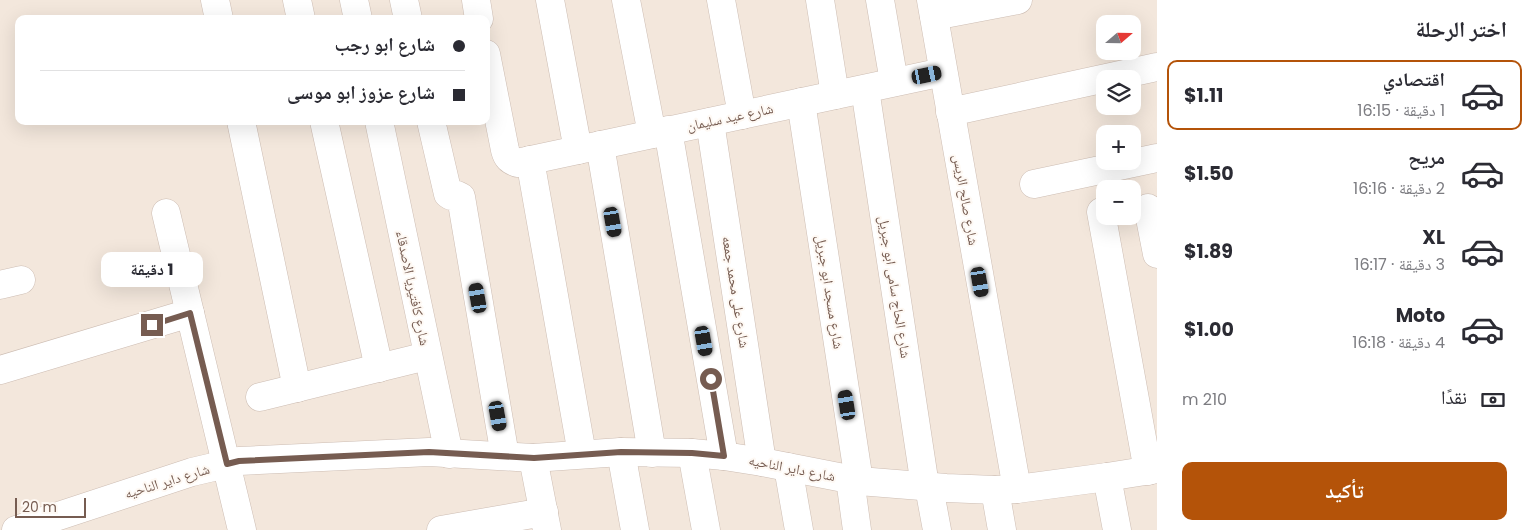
<!DOCTYPE html>
<html lang="ar">
<meta charset="utf-8">
<style>
body{margin:0;font-family:Poppins,"Noto Naskh Arabic",sans-serif;background:#f7f7f7;color:#2b2b33;direction:rtl;height:100vh;display:flex;flex-direction:column;font-size:19px;white-space:nowrap}
*{box-sizing:border-box;margin:0}
p{font-size:16px;color:#7c7c81}
.icon{flex:none;width:28px;height:28px;fill:none;stroke:currentColor;stroke-width:2;stroke-linecap:round;stroke-linejoin:round}
.map{position:relative;flex:1;overflow:hidden;direction:ltr}
.sheet{display:flex;flex-direction:column;background:#fff;width:375px}
.sheet>*{flex:none}
.hud{position:absolute;left:15px;top:15px;width:475px;height:110px;border-radius:10px;box-shadow:0 5px 20px #0002;direction:rtl;display:grid;align-content:center;height:110px;padding:0 25px;background:#fff}
.needle{width:32px;rotate:70deg}
.controls{position:absolute;left:1096px;top:15px;display:grid;gap:10px}
.controls a{display:grid;place-items:center;width:45px;height:45px;border-radius:10px;background:#fff;box-shadow:0 5px 20px #0002;font-size:25px}
.scale{position:absolute;left:15px;bottom:12px;width:71px;box-sizing:border-box;padding-left:5px;border:2px solid #765c51;border-top:0;font-size:14px;line-height:18px;white-space:nowrap;color:#765c51;-webkit-text-stroke:4px #fef9f4;paint-order:stroke}
.end{position:absolute;width:22px;height:22px;margin:-11px;border:6px solid #765c51;background:#fff;box-shadow:0 0 0 2px #fff}
.from{border-radius:50%}
.bubble{position:absolute;height:35px;border-radius:10px;background:#fff;box-shadow:0 5px 20px #0002;font-size:16px;font-weight:700;line-height:35px;text-align:center;direction:rtl}
.car{position:absolute;width:15px;height:30px;margin:-15px -8px;border-radius:6px;box-shadow:0 0 4px 1px #0007;background:linear-gradient(#222 24%,#8ab4d8 0 40%,#222 0 76%,#8ab4d8 0 86%,#222 0)}
.hud b{display:flex;align-items:center;gap:18px;height:48px;font-size:19px}
.hud b+b{border-top:1px solid #e1e1e2}
.hud i{width:12px;height:12px;background:#2b2b33}
ul{padding:0;list-style:none}
li{display:flex;align-items:center;gap:15px;height:70px;margin:0 10px 8px;padding:0 15px;border:2px solid transparent;border-radius:10px}
li div{flex:1}
li b{display:block;font-size:19px}
li em{font-style:normal;font-weight:700}
li.on{border-color:#b45309}
li>.icon{width:45px;height:45px;stroke-width:1.5}
h2{padding:0 25px;font-size:22px;line-height:60px}
.pay{display:flex;align-items:center;gap:12px;height:55px;padding:0 25px;font-size:19px}
.pay p{margin-inline-start:auto}
.action{display:flex;gap:10px;margin-top:auto;padding:10px 25px}
.action a{flex:1;height:58px;border-radius:10px;background:#b45309;color:#fff;font-size:20px;font-weight:700;line-height:58px;text-align:center}
main{display:flex;flex:1;min-height:0}
.map>svg:first-child{display:block}
.residential{fill:#f3e7dc;fill-rule:evenodd}
.lines{fill:none;stroke-linecap:round;stroke-linejoin:round}
.minor-casing{stroke:#cdbdb3;stroke-width:29}
.minor{stroke:#fff;stroke-width:28}
.route{stroke:#765c51;stroke-width:6}
.labels{text-anchor:middle;dominant-baseline:central;stroke-width:4;stroke-linejoin:round;paint-order:stroke}
.street-label{font-size:14px;fill:#765c51;stroke:#fef9f4}
</style>
<main>
<section class="sheet">
<h2>اختر الرحلة</h2>
<ul>
<li class="on"><svg class="icon" aria-label="car" viewBox="0 0 24 24"><path d="M5 17H2v-5l4-1 3-4h7l3 4 3 1v5h-3M9 17h6M6 11h13"/><circle cx="7" cy="17" r="2"/><circle cx="17" cy="17" r="2"/></svg><div><b>اقتصادي</b><p>1 دقيقة · 16:15</p></div><em>$1.11</em></li>
<li><svg class="icon" aria-label="car" viewBox="0 0 24 24"><path d="M5 17H2v-5l4-1 3-4h7l3 4 3 1v5h-3M9 17h6M6 11h13"/><circle cx="7" cy="17" r="2"/><circle cx="17" cy="17" r="2"/></svg><div><b>مريح</b><p>2 دقيقة · 16:16</p></div><em>$1.50</em></li>
<li><svg class="icon" aria-label="car" viewBox="0 0 24 24"><path d="M5 17H2v-5l4-1 3-4h7l3 4 3 1v5h-3M9 17h6M6 11h13"/><circle cx="7" cy="17" r="2"/><circle cx="17" cy="17" r="2"/></svg><div><b>XL</b><p>3 دقيقة · 16:17</p></div><em>$1.89</em></li>
<li><svg class="icon" aria-label="car" viewBox="0 0 24 24"><path d="M5 17H2v-5l4-1 3-4h7l3 4 3 1v5h-3M9 17h6M6 11h13"/><circle cx="7" cy="17" r="2"/><circle cx="17" cy="17" r="2"/></svg><div><b>Moto</b><p>4 دقيقة · 16:18</p></div><em>$1.00</em></li>
</ul>
<div class="pay"><svg class="icon" aria-label="cash" viewBox="0 0 24 24"><path d="M3 7h18v10H3z"/><circle cx="12" cy="12" r="2"/></svg>نقدًا<p>210 m</p></div>
<div class="action"><a>تأكيد</a></div>
</section>
<div class="map">
<svg width="1157" height="530" viewBox="0 0 1157 530">
<rect width="100%" height="100%" fill="#fbf5ed"/>
<!-- residential -->
<path class="residential" d="M0,0H1157V530H0ZM19,19H486V121H19ZM1105,24H1132V51H1105ZM1105,79H1132V106H1105ZM1105,134H1132V161H1105ZM1105,189H1132V216H1105Z"/>
<g class="lines">
<!-- minor casing -->
<g class="minor-casing">
<g id="minor">
<path d="M215,0L219,19"/>
<path d="M297,0L301,19"/>
<path d="M354,0L358,19"/>
<path d="M404,0L408,19"/>
<path d="M476,0L479,19"/>
<path d="M550,0L578,150"/>
<path d="M626,0L652,134"/>
<path d="M721,0L742,115"/>
<path d="M820,0L835,95"/>
<path d="M880,0L894,82"/>
<path d="M931,0L1017,489"/>
<path d="M934,16L1018,0"/>
<path d="M486,54L505,150C507,158 510,160 517,163L943,72"/>
<path d="M865,89L925,486"/>
<path d="M801,102L859,481"/>
<path d="M950,112L1157,67"/>
<path d="M241,121L297,388"/>
<path d="M324,121L379,368"/>
<path d="M379,121L449,454"/>
<path d="M431,121L448,194L451,196L457,195L461,197L505,456"/>
<path d="M710,122L762,462"/>
<path d="M668,130L724,456"/>
<path d="M600,145L652,453"/>
<path d="M530,160L582,454"/>
<path d="M1034,184L1157,158"/>
<path d="M1148,208L1157,254"/>
<path d="M1101,212L1148,471"/>
<path d="M166,213L242,530"/>
<path d="M0,285L21,280"/>
<path d="M0,370L190,313"/>
<path d="M260,397L427,356"/>
<path d="M621,452L635,530"/>
<path d="M692,453L706,530"/>
<path d="M533,458L547,530"/>
<path d="M788,467L799,530"/>
<path d="M1107,477L1117,530"/>
<path d="M850,479L857,530"/>
<path d="M929,487L937,530"/>
<path d="M995,490L1002,530"/>
<path d="M16,530L192,472L239,461L429,452L533,458L621,452L692,453L724,456L762,462L859,481L946,488L995,490L1017,489L1107,477L1157,469"/>
<path d="M441,530L544,512"/>
</g>
</g>
<!-- minor -->
<use href="#minor" class="minor"/>
</g>
<g class="lines">
<!-- route -->
<path class="route" d="M152,325L190,313L227,464L239,461L429,452L534,458L621,452L692,453L724,456L711,379"/>
</g>
<g class="labels">
<!-- street labels -->
<g class="street-label">
<text transform="translate(730 117) rotate(-12)">شارع عيد سليمان</text>
<text transform="translate(966 200) rotate(80)">شارع صالح الريس</text>
<text transform="translate(895 287) rotate(81)">شارع الحاج سامى ابو جبريل</text>
<text transform="translate(413 288) rotate(78)">شارع كافتيريا الاصدقاء</text>
<text transform="translate(736 292) rotate(81)">شارع على محمد جمعه</text>
<text transform="translate(830 292) rotate(81)">شارع مسجد ابو جبريل</text>
<text transform="translate(792 468) rotate(11)">شارع داير الناحيه</text>
<text transform="translate(167 481) rotate(-17)">شارع داير الناحيه</text>
</g>
</g>
</svg>
<div class="controls">
<a><svg class="needle" viewBox="-14 -14 28 28"><path d="M0-13l5 13h-10z" fill="#e53935"/><path d="M0 13l5-13h-10z" fill="#7c7c81"/></svg></a>
<a><svg class="icon" aria-label="layers" viewBox="0 0 24 24"><path d="M12 4l9 5-9 5-9-5zM3 14l9 5 9-5"/></svg></a>
<a>+</a>
<a>−</a>
</div>
<div class="scale">20 m</div>
<i class="end from" style="left:711px;top:379px"></i>
<i class="end" style="left:152px;top:325px"></i>
<div class="bubble" style="left:101px;top:252px;width:102px">1 دقيقة</div>
<i class="car" style="left:927px;top:75px;rotate:78deg"></i>
<i class="car" style="left:613px;top:222px;rotate:170deg"></i>
<i class="car" style="left:980px;top:282px;rotate:170deg"></i>
<i class="car" style="left:478px;top:298px;rotate:350deg"></i>
<i class="car" style="left:704px;top:341px;rotate:170deg"></i>
<i class="car" style="left:847px;top:405px;rotate:351deg"></i>
<i class="car" style="left:498px;top:416px;rotate:170deg"></i>
<div class="hud">
<b><i class="from"></i>شارع ابو رجب</b>
<b><i></i>شارع عزوز ابو موسى</b>
</div>
</div>
</main>
